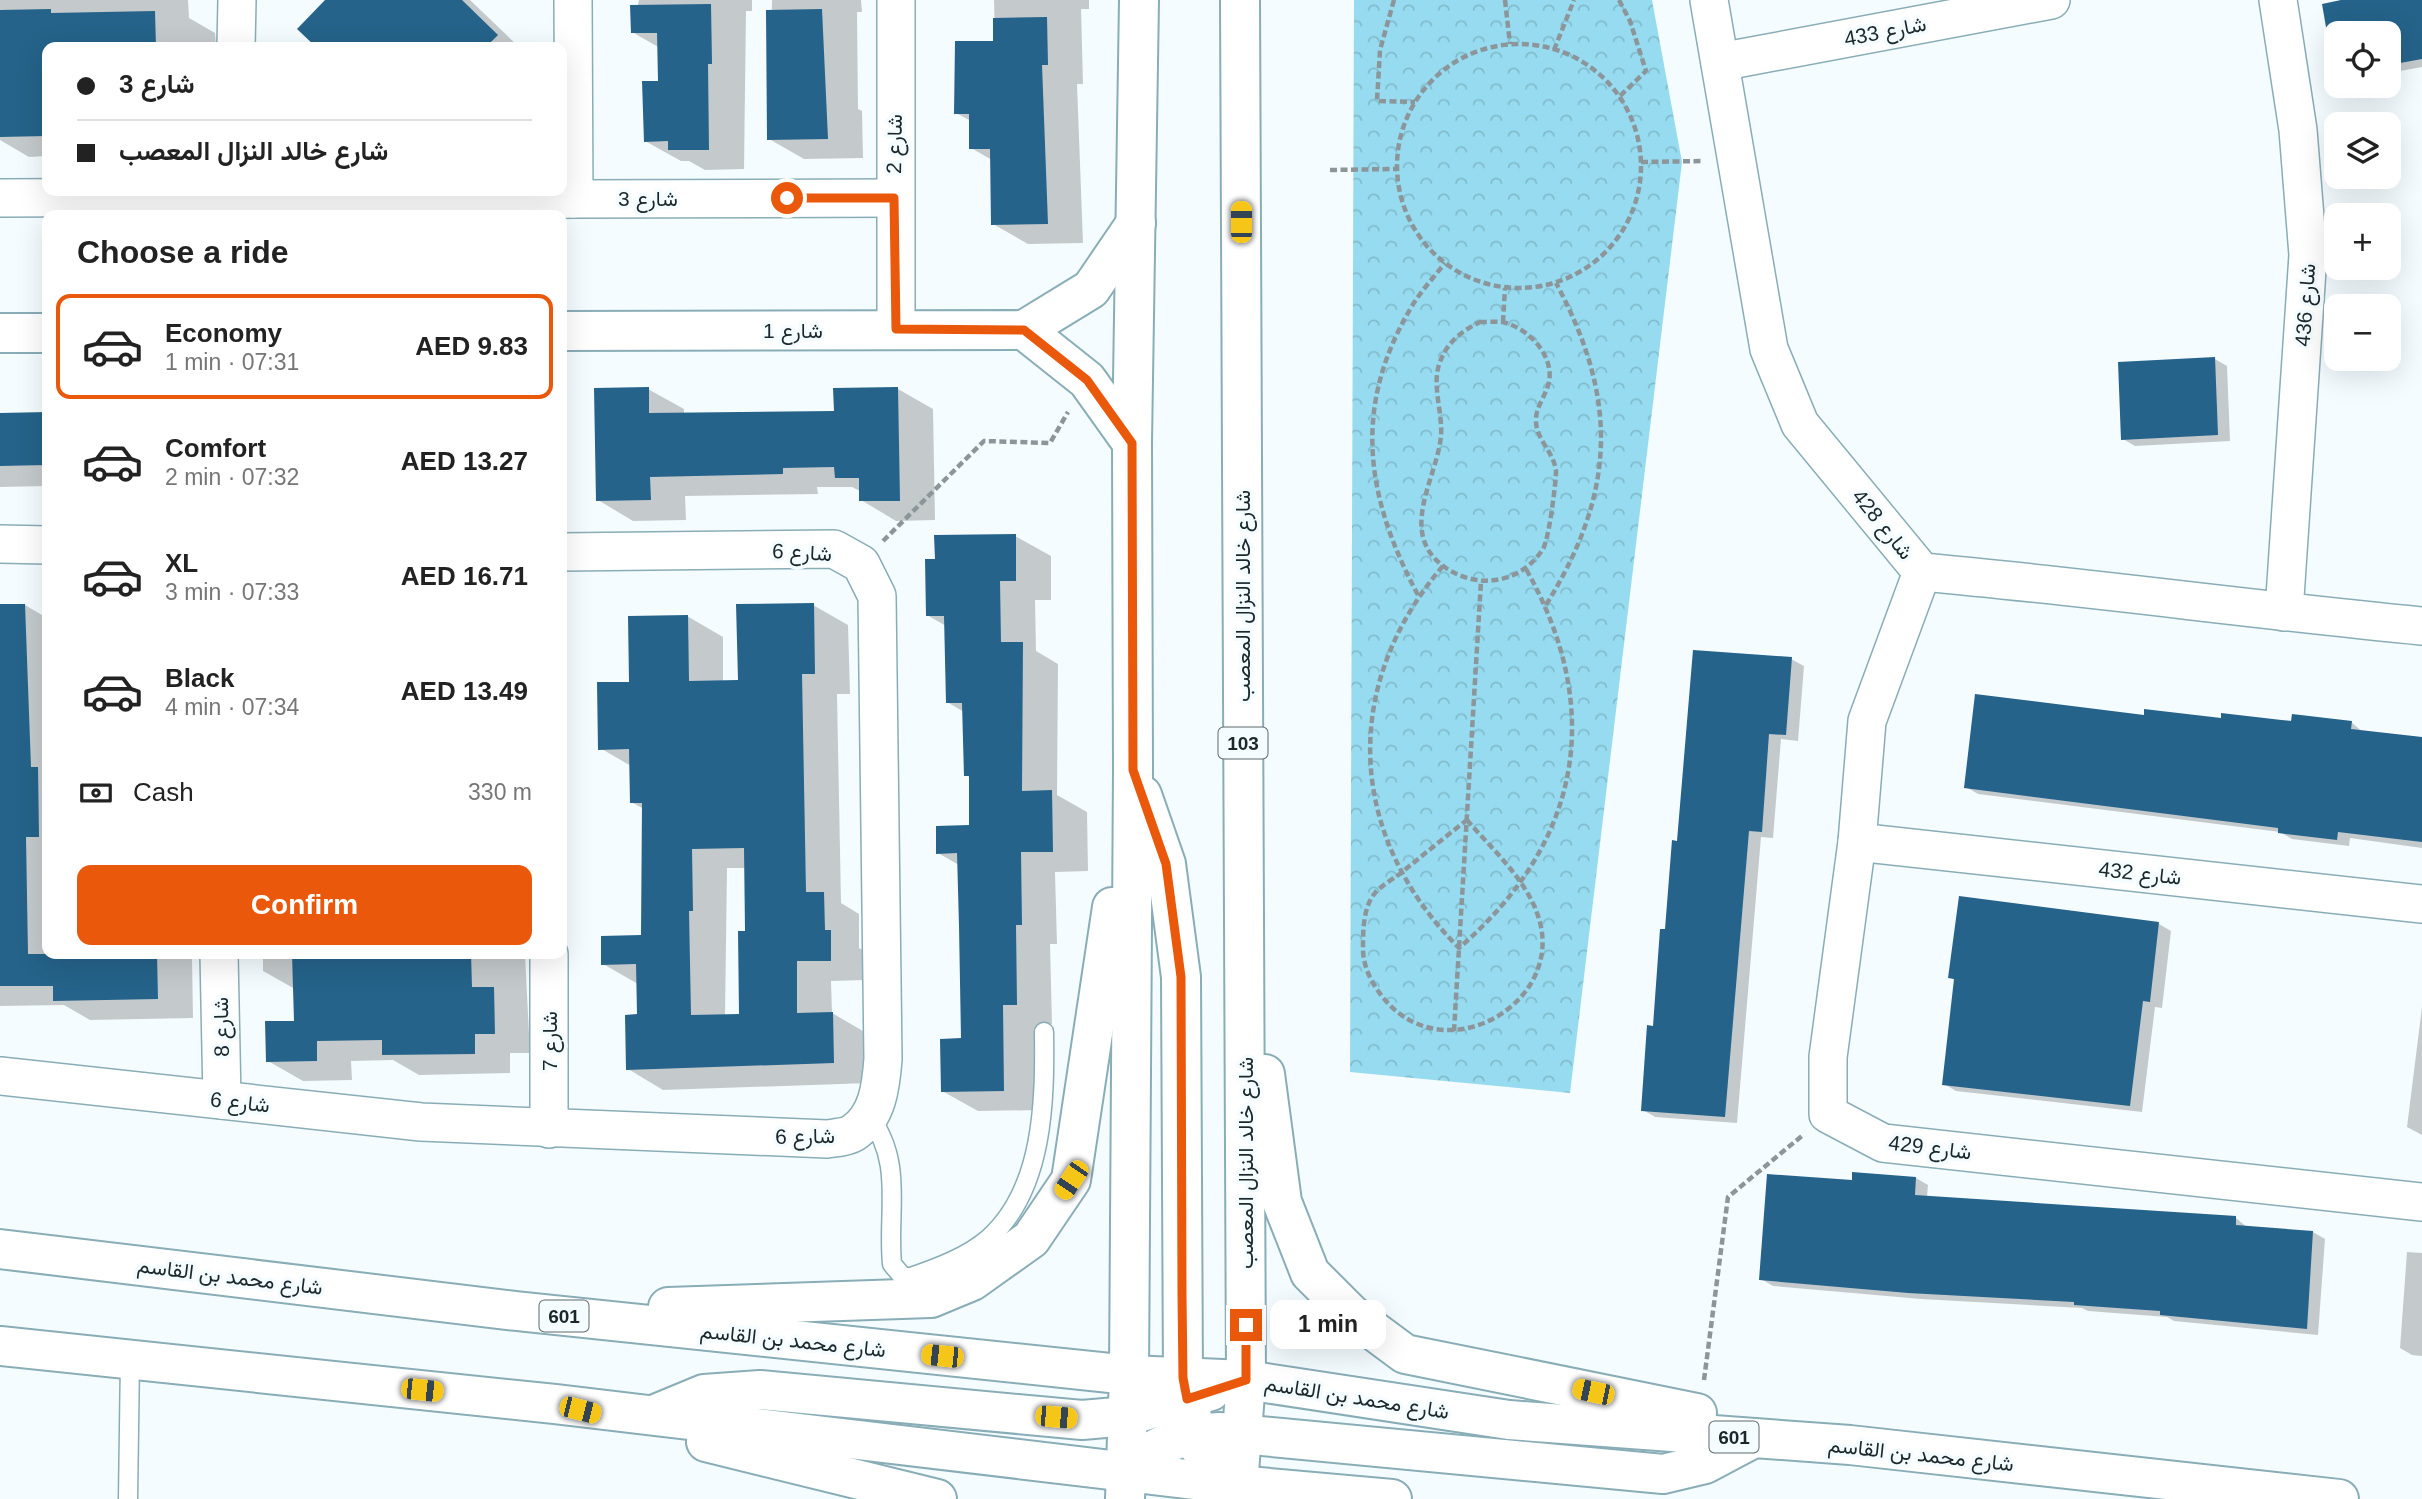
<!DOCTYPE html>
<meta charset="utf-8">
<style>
body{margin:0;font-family:Arial,Vazirmatn,sans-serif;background:#f6f6f6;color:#222;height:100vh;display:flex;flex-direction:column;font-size:26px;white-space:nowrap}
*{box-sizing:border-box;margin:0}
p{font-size:23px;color:#767676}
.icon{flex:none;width:38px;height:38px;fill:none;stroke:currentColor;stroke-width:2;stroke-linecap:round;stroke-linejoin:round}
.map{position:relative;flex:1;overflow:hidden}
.drawer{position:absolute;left:42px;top:210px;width:525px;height:749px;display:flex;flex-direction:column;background:#fff;border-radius:14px;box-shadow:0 7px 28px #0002}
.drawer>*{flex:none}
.hud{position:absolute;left:42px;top:42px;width:525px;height:154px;border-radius:14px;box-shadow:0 7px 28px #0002;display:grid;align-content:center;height:154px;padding:0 35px;background:#fff}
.fabs{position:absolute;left:2324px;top:21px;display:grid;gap:14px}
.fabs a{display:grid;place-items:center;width:77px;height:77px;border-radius:14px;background:#fff;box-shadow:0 7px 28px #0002;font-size:35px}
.end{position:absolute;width:32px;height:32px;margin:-16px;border:9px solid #ea580c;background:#fff;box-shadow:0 0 0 4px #fff}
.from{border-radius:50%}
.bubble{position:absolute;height:49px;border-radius:14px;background:#fff;box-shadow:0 7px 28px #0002;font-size:23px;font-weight:600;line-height:49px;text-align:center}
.car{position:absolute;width:21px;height:42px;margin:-21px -10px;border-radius:9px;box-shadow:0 0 5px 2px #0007;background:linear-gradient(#f5c518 24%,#345 0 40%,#f5c518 0 76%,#345 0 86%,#f5c518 0)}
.hud b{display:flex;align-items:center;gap:24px;height:66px;font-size:26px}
.hud b+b{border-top:2px solid #e0e0e0}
.hud i{width:18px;height:18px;background:#222}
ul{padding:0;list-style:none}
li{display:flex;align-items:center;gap:21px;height:105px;margin:0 14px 10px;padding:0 21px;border:4px solid transparent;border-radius:14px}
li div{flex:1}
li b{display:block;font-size:26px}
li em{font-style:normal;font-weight:600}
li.on{border-color:#ea580c}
li>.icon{width:63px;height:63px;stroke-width:1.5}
h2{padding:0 35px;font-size:32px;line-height:84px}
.pay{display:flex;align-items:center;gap:18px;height:77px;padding:0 35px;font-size:26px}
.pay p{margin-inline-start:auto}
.button{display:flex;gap:14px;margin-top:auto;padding:14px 35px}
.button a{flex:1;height:80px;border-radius:14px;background:#ea580c;color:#fff;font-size:28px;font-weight:600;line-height:80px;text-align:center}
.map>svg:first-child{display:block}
.forest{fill:url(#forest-crowns)}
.shadow{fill:#0003;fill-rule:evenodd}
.building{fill:#25638a;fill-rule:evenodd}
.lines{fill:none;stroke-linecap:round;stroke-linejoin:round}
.service-casing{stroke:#89adb7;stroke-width:21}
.minor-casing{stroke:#89adb7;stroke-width:40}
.tertiary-casing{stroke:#89adb7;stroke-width:42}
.primary-casing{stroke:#89adb7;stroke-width:42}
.path{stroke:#8c969a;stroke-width:4.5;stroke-dasharray:7 3.5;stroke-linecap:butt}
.service{stroke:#fff;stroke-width:18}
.minor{stroke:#fff;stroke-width:37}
.tertiary{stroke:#fff;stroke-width:38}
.primary{stroke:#fff;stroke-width:38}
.route{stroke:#ea580c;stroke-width:9}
.labels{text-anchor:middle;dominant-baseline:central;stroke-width:7;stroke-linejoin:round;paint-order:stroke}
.shield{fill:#f5fcff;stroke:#5c686b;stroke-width:2}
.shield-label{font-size:19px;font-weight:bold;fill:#1a282c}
.street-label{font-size:21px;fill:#1a282c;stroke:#f5fcff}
</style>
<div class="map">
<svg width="2422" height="1499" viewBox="0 0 2422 1499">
<defs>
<pattern id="forest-crowns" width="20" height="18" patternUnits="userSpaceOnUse" patternTransform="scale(1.75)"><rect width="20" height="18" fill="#96dbef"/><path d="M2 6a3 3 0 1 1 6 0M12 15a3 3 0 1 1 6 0" fill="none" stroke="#81bccd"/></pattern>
</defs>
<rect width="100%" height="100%" fill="#f5fcff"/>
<!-- forest -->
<path class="forest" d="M1354,0H1652L1682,162L1570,1093L1350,1072Z"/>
<!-- shadow -->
<g class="shadow">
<path d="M0,0H188L189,18L215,33L216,47H47V156L29,157L0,140Z"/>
<path d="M328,0H470L519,47H318L300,29Z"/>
<path d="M639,0H752V11H746L744,169L705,170L689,161H681L645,141L660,82V48L632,32Z"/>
<path d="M772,0H861L862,12H857L858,109L862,111L863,158L804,159L769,139Z"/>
<path d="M994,0H1089V9H1081L1083,84H1077L1083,243L1028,244L993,224L992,160L971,148V121L956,113L995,43Z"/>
<path d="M2342,0H2422V67L2389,73V33H2336V70L2324,5Z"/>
<path d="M2215,359L2227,366L2230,441L2135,446L2123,439Z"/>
<path d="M648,389L684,409V414L835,412L898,389L933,409L935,520L896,521L861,500L860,491L852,487H817L818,494L685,496L686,520L633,521L598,500Z"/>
<path d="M47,413V486L0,487V415Z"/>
<path d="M1015,536L1051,556V600H1035L1036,651L1058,664L1057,795L1087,812L1088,871L1055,872L1057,944H1050L1052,1024L1038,1025L1039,1110L978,1111L942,1091L963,1040L959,865L938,853L971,827L970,777L965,775L964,712L947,702L946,626L927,615L936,561Z"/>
<path d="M25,605L47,618V954H183L192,959L193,1018L90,1020L64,1005L0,1006V606Z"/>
<path d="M813,605L848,625L850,694H837L841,903L859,914V948L866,952V980L831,981L832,1013L868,1034L869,1083L663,1090L628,1069L639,1016L638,984L603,964L643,937L644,809L631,802V766L600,748L631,683L687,616L723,637V682L739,681ZM727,868H746L747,933L741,1016H725Z"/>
<path d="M1791,659L1804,666L1798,741L1781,739L1773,838L1761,837L1737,1123L1655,1117L1643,1110L1679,843Z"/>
<path d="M2145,717L2351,722L2363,732L2422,739V848L2350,838L2349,846L2292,839L2280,832L1978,794L1966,787Z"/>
<path d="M2159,924L2171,931L2162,1008L2155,1007L2142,1112L1956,1091L1944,1084L1956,981L1950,977Z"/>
<path d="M263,954H525L530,1053H510V1073L419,1075L393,1060L351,1061L352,1080L303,1081L268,1061L295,1023V989L263,971Z"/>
<path d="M2422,1007V1135L2407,1127Z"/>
<path d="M1916,1178L1928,1185L1927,1197L2236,1218L2248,1228L2313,1232L2325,1239L2318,1335L2174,1321L2167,1317L2088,1311L2082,1308L1921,1299L1773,1286L1761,1279L1853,1182Z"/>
<path d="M2407,1252L2422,1253V1356L2412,1355L2400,1348Z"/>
</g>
<!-- building -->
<g class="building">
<path d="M325,0H462L498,35L486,47H316L297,29Z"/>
<path d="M2341,0H2422V59L2389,65V33H2327L2322,4Z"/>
<path d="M711,4L712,64H708L709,150H668V141L644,142L642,81H658L657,33H631L630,5Z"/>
<path d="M51,9V13L155,11L156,47H47V136L0,137V10Z"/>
<path d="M822,9L828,139L767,140L766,10Z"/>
<path d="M1047,17L1048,65H1042L1048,224L991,225L990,149H969V114H954L955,41H993V18Z"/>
<path d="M2215,357L2218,435L2121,440L2118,362Z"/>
<path d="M649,387V413L834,411L833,388L898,387L900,501H859V478H835L834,467L783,468V474L650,477L651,500L596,501L594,388Z"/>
<path d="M47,412V465L0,466V413Z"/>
<path d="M1016,534V581H1000L1001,642H1023L1022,791L1052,790L1053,852H1021L1022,925H1016L1017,1005H1003L1004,1091L941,1092L940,1039L961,1038L959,926L957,853L936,854V826L969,825V776H964L962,703H946L944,616H926L925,559H935L934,535Z"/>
<path d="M814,603L815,674H802L806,892H824L825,930H831V961H797V1013L833,1012L834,1063L626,1070L625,1015L637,1014L636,964L601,965V936L641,935L642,803H630L629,749L598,750L597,682H629L628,616L688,615L689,681L738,680L736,604ZM744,848L745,931H738L739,1014L691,1015L689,911H693L692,849Z"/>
<path d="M0,604H25L31,767H38L39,837H26L28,954H157L158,999L53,1001V986H0Z"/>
<path d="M1693,650L1792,657L1786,735L1769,734L1762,832L1749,831L1725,1117L1641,1111L1647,1025L1653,1026L1660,929H1665L1672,840L1677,841Z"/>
<path d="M1975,694L2144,715V709L2221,718V713L2291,721L2292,714L2352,721L2351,729L2422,737V842L2338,832L2337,840L2278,833V828L1964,788Z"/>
<path d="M1959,896L2159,922L2150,1002L2143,1001L2130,1106L1942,1085L1954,979L1948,978Z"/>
<path d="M292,954H471L472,987H494L495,1034H475V1054L382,1055V1040L317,1041V1061L266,1062L265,1021H294Z"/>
<path d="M1852,1172L1916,1177L1915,1195L2236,1216V1225L2313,1231L2307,1329L2160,1315V1311L2074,1305V1302L1908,1293L1759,1280L1767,1174L1852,1180Z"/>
</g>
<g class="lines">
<!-- service casing -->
<g class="service-casing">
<g id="service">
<path d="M869,1116C904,1163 887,1210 892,1264L903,1277H911C937,1268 967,1257 988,1239C1044,1190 1045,1100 1044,1032"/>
<path d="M128,1499L130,1359"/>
</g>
</g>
<!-- minor casing -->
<g class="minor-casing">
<g id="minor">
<path d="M573,0L574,199"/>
<path d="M896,0V329"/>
<path d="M1709,0L1769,349L1800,424L1922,572C2089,587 2255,610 2422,626"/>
<path d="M2278,0L2298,130L2308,255L2284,612"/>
<path d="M236,47L237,0"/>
<path d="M1720,62L2051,0"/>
<path d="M0,198L235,197L403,203L574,199L894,198"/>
<path d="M0,544L47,545"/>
<path d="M1922,572L1867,721L1857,842L1828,1057V1114L1883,1143L2422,1202"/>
<path d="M1857,842L2422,904"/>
<path d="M219,954L222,1100"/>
<path d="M549,954V1129"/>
<path d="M0,1076L421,1122L827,1139C834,1138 847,1137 853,1133C878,1117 881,1085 883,1059L877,596L861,564L834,549L562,552"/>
</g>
</g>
<!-- tertiary casing -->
<g class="tertiary-casing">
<g id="tertiary">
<path d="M1024,330L1087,380L1132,443"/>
<path d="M562,331L1024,330L1091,289L1136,223"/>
<path d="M0,333H47"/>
</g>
</g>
<!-- primary casing -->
<g class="primary-casing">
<g id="primary">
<path d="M1142,795L1166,864L1181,977L1183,1378L1199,1447L1214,1467L1237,1485"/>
<path d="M1265,1074L1282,1202L1310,1273L1351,1314L1405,1354L1697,1413"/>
<path d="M0,1249L516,1311L1129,1375L1246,1380L1509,1420L1850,1445L2339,1499"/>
<path d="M668,1307L931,1298L972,1281L1031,1239L1071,1180L1112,907"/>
<path d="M0,1346L555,1404L1237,1485L1392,1499"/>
<path d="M658,1413L704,1394L760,1390L1082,1420L1128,1416L1211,1391"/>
<path d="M706,1442L937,1499"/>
<path d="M1125,1470C1154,1445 1182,1434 1219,1432L1663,1474L1705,1464L1754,1438"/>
<path d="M1125,1499L1129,1375L1133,770L1132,443L1139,0"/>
<path d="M1237,1499L1246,1380L1240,0"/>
</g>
</g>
<!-- path -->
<g class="path">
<path d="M1394,0L1380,50L1377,101L1415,102"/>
<path d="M1505,0L1510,44"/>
<path d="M1619,0L1630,21L1646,71L1620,96"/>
<circle cx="1519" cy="166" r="122"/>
<path d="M1554,50L1574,0"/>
<path d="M1641,162L1703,161"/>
<path d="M1330,170L1397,169"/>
<path d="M1480,322C1488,322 1498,321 1506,323C1530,330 1554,356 1549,382C1546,396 1535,407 1536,422C1537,441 1554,452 1556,471C1556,483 1549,539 1543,549C1521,583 1479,590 1446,568C1396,534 1437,479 1441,436C1443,413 1431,384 1440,362C1447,342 1462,331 1480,322Z"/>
<path d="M1503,322L1505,288"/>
<path d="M883,541L984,441L1050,443L1068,412"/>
<path d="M1443,566C1340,686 1347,836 1459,948C1582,842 1605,709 1526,569"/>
<path d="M1418,595C1365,496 1352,406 1412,306C1421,291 1434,277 1445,263"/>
<path d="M1546,605C1616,492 1619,400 1556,283"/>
<path d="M1467,820C1491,848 1524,877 1537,913C1570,999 1449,1073 1386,1001C1373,986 1363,968 1363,949C1363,931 1363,907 1375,893C1382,885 1393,879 1401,873C1423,855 1445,837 1467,820Z"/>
<path d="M1454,1031L1481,581"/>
<path d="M1704,1380L1728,1197L1803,1135"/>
</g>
<!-- service -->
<use href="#service" class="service"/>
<!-- minor -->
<use href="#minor" class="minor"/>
<!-- tertiary -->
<use href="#tertiary" class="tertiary"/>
<!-- primary -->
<use href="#primary" class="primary"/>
</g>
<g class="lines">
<!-- route -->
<path class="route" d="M787,198H894L896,329L1024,330L1087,380L1132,443L1133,770L1166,864L1181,977L1182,1295L1183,1378L1187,1399L1246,1380V1325"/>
</g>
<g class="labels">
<!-- shield labels -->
<g class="shield">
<rect x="1218.5" y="727.5" width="49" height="31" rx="5"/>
<rect x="539.5" y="1300.5" width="49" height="31" rx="5"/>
<rect x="1709.5" y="1421.5" width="49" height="31" rx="5"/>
</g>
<g class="shield-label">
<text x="1243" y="743">103</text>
<text x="564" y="1316">601</text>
<text x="1734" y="1437">601</text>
</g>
<!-- street labels -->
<g class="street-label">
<text transform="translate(1885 31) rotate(-11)">شارع 433</text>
<text transform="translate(894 144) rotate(-89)">شارع 2</text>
<text x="648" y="198">شارع 3</text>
<text transform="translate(2305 305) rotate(-86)">شارع 436</text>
<text x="793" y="330">شارع 1</text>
<text transform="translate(1883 524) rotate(51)">شارع 428</text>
<text transform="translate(802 552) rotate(3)">شارع 6</text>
<text transform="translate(1242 596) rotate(-90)">شارع خالد النزال المعصب</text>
<text transform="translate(2140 873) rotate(6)">شارع 432</text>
<text transform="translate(221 1027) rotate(-91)">شارع 8</text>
<text transform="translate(549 1041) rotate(-90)">شارع 7</text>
<text transform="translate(240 1102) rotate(6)">شارع 6</text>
<text transform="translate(805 1136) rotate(-1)">شارع 6</text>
<text transform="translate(1930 1147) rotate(7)">شارع 429</text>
<text transform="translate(1245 1163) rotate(-90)">شارع خالد النزال المعصب</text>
<text transform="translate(230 1276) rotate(7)">شارع محمد بن القاسم</text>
<text transform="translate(793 1340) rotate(6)">شارع محمد بن القاسم</text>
<text transform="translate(1357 1397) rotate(9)">شارع محمد بن القاسم</text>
<text transform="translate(1921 1454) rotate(6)">شارع محمد بن القاسم</text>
</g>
</g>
</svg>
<div class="fabs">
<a><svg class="icon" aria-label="locate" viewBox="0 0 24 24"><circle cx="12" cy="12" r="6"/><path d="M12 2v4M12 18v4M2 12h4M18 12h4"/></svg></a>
<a><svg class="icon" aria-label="layers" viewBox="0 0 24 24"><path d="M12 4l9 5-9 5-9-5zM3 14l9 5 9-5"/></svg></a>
<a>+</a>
<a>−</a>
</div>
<i class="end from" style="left:787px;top:198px"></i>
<i class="end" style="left:1246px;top:1325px"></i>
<div class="bubble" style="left:1270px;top:1300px;width:116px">1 min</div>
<i class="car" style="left:1241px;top:222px;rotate:0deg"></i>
<i class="car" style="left:1071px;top:1180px;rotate:214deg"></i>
<i class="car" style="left:942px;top:1356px;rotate:276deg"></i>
<i class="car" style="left:422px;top:1390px;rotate:96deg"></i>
<i class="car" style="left:1593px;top:1392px;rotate:282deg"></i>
<i class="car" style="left:580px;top:1410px;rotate:104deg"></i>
<i class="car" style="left:1056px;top:1417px;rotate:95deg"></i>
<div class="hud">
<b><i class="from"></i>شارع 3</b>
<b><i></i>شارع خالد النزال المعصب</b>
</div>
<section class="drawer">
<h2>Choose a ride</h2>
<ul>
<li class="on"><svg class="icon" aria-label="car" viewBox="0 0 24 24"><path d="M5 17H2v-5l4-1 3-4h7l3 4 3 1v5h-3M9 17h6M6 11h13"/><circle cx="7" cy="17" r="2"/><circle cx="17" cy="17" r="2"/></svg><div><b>Economy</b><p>1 min · 07:31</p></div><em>AED 9.83</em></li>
<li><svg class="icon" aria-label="car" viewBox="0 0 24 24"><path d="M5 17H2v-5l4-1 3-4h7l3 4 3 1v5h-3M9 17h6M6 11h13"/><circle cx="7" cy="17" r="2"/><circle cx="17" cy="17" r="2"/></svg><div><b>Comfort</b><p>2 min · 07:32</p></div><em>AED 13.27</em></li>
<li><svg class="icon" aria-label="car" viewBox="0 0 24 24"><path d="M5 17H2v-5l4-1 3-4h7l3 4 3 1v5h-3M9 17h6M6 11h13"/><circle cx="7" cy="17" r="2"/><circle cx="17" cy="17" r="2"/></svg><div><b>XL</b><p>3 min · 07:33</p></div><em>AED 16.71</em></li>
<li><svg class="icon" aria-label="car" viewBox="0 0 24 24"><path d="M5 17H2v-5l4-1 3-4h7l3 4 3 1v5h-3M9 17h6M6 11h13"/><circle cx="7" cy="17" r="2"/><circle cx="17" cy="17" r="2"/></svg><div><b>Black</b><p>4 min · 07:34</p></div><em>AED 13.49</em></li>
</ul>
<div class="pay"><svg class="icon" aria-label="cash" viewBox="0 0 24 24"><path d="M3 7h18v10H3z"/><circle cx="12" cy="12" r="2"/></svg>Cash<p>330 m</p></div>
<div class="button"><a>Confirm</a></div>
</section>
</div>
